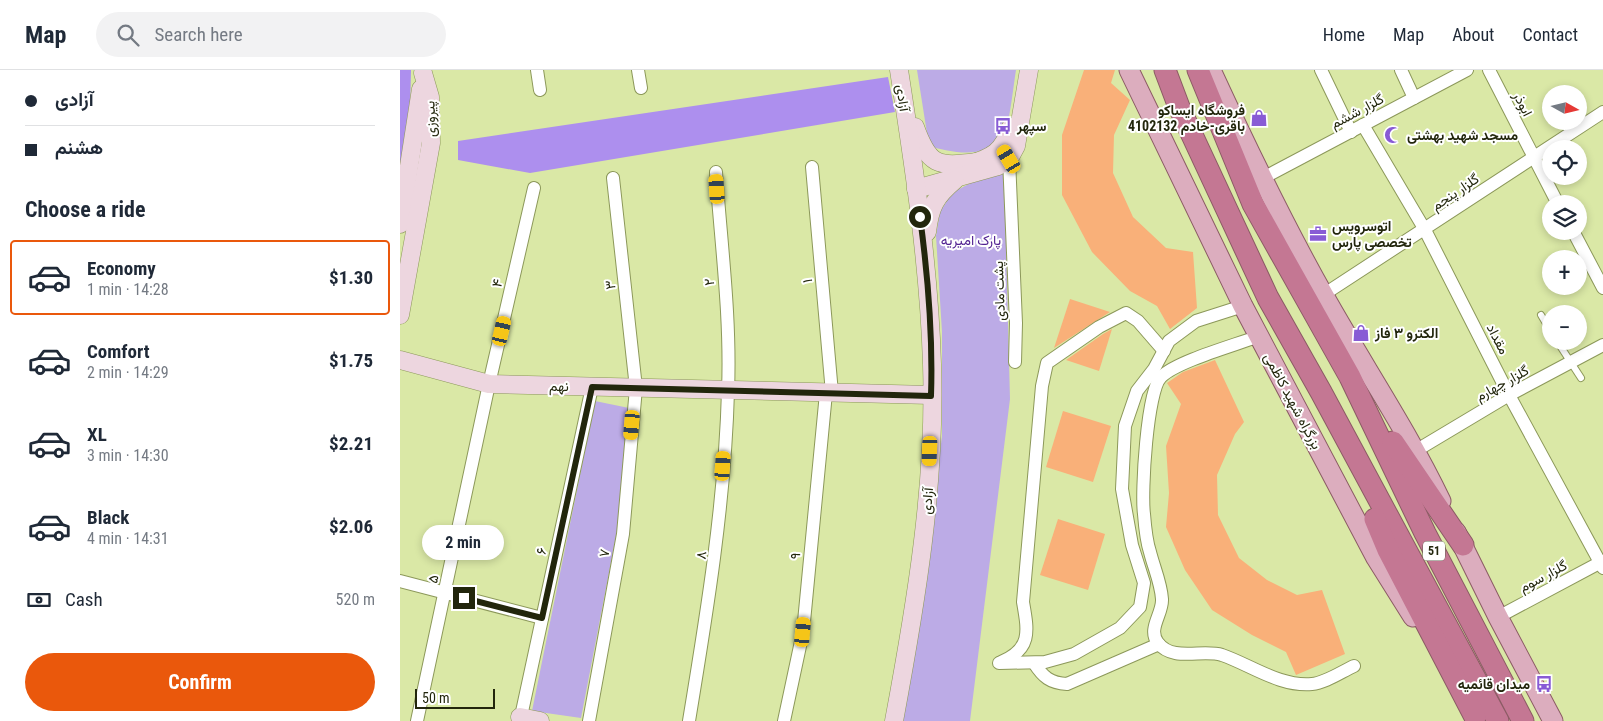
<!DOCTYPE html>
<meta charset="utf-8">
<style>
body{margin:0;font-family:"Roboto Condensed",Vazirmatn,sans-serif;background:#f2f2f3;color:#1f2937;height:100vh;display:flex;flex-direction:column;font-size:19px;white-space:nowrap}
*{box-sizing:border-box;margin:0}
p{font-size:16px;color:#747a83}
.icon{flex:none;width:28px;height:28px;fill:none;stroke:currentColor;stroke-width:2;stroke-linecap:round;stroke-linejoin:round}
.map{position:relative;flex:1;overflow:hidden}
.details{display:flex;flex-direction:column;background:#fff;width:400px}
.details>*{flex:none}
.hud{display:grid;align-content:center;height:110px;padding:0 25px;background:#fff}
.needle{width:32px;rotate:98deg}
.controls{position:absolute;left:1142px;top:15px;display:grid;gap:10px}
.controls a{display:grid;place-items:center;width:45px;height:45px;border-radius:50%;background:#fff;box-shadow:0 2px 8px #0003;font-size:25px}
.scale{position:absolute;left:15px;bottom:12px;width:80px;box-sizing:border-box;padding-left:5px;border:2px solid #22260c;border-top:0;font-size:14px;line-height:18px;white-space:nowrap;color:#22260c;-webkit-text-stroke:4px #fff;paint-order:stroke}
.end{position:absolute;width:22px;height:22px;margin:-11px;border:6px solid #22260c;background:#fff;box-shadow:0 0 0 2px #fff}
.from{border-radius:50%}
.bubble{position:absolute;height:35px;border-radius:18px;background:#fff;box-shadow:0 2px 8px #0003;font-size:16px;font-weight:700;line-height:35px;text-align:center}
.car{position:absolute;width:15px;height:30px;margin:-15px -8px;border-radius:6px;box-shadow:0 0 4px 1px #0007;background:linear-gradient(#f5c518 24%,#345 0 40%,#f5c518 0 76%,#345 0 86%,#f5c518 0)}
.hud b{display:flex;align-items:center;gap:18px;height:48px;font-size:19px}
.hud b+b{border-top:1px solid #e0e1e3}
.hud i{width:12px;height:12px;background:#1f2937}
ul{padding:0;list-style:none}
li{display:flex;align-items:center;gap:15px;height:75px;margin:0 10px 8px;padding:0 15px;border:2px solid transparent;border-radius:5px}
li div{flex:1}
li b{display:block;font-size:19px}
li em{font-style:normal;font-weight:700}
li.on{border-color:#ea580c}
li>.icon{width:45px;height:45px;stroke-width:1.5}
h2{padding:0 25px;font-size:22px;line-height:60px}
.pay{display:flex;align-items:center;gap:12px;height:55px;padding:0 25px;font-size:19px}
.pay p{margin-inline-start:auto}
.primary-button{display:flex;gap:10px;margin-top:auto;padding:10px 25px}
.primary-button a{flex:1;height:58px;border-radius:30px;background:#ea580c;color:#fff;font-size:20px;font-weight:700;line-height:58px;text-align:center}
header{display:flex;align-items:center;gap:30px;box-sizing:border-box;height:70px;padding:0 25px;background:#fff;border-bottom:1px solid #e0e1e3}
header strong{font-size:24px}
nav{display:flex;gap:28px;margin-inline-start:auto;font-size:18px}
.search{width:350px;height:45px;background:#f2f2f3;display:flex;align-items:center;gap:12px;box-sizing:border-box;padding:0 18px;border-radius:28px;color:#747a83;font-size:19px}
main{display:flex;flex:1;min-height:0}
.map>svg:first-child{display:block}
.green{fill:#bcabe6}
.forest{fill:#ad8fee}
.building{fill:#f9b079}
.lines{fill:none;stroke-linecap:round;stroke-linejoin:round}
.lane-casing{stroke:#8c985a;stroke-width:8}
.street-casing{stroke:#8c985a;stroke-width:14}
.secondary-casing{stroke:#8c985a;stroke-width:19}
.primary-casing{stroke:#8b5b64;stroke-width:21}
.highway-casing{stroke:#8b5b64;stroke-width:23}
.lane{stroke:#fff;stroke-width:6}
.street{stroke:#fff;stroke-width:12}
.secondary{stroke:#edd6df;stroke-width:18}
.primary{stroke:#dcadbe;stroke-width:19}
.highway{stroke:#c47793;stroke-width:21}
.route{stroke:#22260c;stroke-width:6}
.labels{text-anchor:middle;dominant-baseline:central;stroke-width:4;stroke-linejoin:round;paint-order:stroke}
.shield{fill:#fff;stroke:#646755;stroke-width:1}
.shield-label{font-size:12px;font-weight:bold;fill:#22260c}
.street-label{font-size:14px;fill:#22260c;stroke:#fff}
.poi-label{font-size:14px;font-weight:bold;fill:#22260c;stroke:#fff;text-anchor:start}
.park-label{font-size:14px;fill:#532392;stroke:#fff}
</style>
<header>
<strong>Map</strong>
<div class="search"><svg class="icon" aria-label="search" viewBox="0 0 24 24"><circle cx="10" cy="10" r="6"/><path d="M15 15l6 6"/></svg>Search here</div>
<nav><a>Home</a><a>Map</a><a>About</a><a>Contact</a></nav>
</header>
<main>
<section class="details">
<div class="hud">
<b><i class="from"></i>آزادی</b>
<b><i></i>هشنم</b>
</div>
<h2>Choose a ride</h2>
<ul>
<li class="on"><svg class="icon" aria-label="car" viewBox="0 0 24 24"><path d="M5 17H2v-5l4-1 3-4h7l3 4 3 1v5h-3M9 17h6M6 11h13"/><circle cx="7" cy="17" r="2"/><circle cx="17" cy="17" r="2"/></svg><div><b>Economy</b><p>1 min · 14:28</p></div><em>$1.30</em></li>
<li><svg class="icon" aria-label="car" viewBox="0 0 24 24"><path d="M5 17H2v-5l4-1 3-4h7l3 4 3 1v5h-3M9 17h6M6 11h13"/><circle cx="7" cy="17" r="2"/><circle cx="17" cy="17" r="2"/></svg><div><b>Comfort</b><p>2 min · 14:29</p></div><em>$1.75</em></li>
<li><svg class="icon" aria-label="car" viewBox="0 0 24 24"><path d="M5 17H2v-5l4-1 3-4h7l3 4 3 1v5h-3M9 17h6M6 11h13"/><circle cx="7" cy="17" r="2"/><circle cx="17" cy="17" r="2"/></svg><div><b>XL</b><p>3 min · 14:30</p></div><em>$2.21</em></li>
<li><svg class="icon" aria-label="car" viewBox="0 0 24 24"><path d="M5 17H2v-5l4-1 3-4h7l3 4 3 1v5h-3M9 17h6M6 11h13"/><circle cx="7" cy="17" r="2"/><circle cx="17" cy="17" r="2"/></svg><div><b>Black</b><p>4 min · 14:31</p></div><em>$2.06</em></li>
</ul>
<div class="pay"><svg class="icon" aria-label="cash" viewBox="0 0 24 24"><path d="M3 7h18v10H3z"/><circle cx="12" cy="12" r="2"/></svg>Cash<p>520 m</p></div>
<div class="primary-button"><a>Confirm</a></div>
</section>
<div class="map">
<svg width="1203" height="651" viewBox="0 0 1203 651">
<rect width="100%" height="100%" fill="#dae8a6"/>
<!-- green -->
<g class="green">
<path d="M517,0H616C614,12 609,58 604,65C585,90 554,83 529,76Z"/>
<path d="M604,99L610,329L570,651H503L518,558L542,366V262L536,166L540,142L552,123L574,111Z"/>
<path d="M195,331L229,338L217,461L181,648L132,641Z"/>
</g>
<!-- forest -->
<g class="forest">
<path d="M0,0H11L9,79L0,131Z"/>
<path d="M488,7L495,42L130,103L58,90V71Z"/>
</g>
<!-- building -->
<g class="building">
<path d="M684,0H715L711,13L730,30L714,65L713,103L733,147L766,178L793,182L797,238L770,259L757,236L730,221L692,182L662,125V65Z"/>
<path d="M670,229L710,242L654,278Z"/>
<path d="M712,259L699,301L666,290L703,264Z"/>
<path d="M815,290L844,352L835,364L817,405L818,445L839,488L867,510L897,525L922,520L945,584L896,605L886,582L852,565L812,540L785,500L766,457L769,423L766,376L781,334L767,313L783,302Z"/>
<path d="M663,341L711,356L693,412L646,397Z"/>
<path d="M658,449L705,464L688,520L640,505Z"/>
</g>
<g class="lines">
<!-- lane casing -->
<g class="lane-casing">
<g id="lane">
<path d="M1141,245L1151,262"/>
<path d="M1157,271L1181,308"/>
</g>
</g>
<!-- street casing -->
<g class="street-casing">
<g id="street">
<path d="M137,0L140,20"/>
<path d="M238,0L241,18"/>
<path d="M921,0L951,62"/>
<path d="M1001,0L1014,28"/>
<path d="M1089,0L1158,134"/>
<path d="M963,55L1025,160L1109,325L1203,498"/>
<path d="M609,89L616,253L615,292"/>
<path d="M412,97L432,323"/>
<path d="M861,109L1067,0"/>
<path d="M1173,161L1203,218"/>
<path d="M923,225L1203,42"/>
<path d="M859,266C836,275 777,291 761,307C747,320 741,423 744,444C745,457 746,470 750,482C754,498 761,513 762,529C763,544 747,559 758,573C773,592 802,579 822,585C851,595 880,617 912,614C925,613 941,602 954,596"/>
<path d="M1017,380L1109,325L1203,275"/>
<path d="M0,511L142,548"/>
<path d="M1098,547L1203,491"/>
<path d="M601,592C632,579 628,561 623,532L642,316L647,293L699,257L726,243L738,251L764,281"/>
<path d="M599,593L645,592L674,584L720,558L740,537L744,513L732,475L722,419L725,356L737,321L754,299L769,271L796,251L843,236"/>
<path d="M634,593C643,607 650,613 667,614L759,574"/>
<path d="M17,651L89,314L134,118"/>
<path d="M120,651L192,317"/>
<path d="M189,651L223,464L236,318L213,108"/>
<path d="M289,651C307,542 325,432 328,321C331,248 321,174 316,102"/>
<path d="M384,651L403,562L426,323"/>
</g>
</g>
<!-- secondary casing -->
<g class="secondary-casing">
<g id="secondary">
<path d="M515,57C529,96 537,97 577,92"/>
<path d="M567,95C592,88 603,82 611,57"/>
<path d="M516,119L598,96L609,89L616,76L629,0"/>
<path d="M0,154L21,19"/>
<path d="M527,162C530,136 535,127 555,110"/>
<path d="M0,245L31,73L30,27L23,3"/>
<path d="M0,290L89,314L531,325"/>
<path d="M120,647L140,651"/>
<path d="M494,651C516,533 536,414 532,294C529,195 514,97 499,0"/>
</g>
</g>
<!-- primary casing -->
<g class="primary-casing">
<g id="primary">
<path d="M729,0L843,236L976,488L1013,547"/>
<path d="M811,0C846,76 882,151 923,224C962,294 1006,358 1041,431"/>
<path d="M1056,462L1098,547L1153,651"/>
</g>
</g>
<!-- highway casing -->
<g class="highway-casing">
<g id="highway">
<path d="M765,0L779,37L868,228L921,322L1098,651"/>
<path d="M798,0L853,134L950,307L1025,463L1123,651"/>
<path d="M993,372L1063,475"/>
<path d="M975,449L988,480L1075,647"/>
</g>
</g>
<!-- lane -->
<use href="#lane" class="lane"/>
<!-- street -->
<use href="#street" class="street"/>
<!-- secondary -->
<use href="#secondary" class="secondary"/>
<!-- primary -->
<use href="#primary" class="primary"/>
<!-- highway -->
<use href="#highway" class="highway"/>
</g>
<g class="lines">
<!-- route -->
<path class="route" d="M64,528L142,548L192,317L531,326C533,266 528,206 520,147"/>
</g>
<!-- icons -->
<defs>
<g id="shop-bare" transform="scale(1.35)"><path d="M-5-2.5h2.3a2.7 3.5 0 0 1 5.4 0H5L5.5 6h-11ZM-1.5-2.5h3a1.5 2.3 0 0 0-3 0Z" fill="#885bd5" stroke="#fff" stroke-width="2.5" paint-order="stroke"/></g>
<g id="bus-bare" transform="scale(1.35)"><path d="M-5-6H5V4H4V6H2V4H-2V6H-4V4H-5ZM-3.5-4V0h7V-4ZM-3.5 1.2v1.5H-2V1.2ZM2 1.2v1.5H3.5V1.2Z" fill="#885bd5" stroke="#fff" stroke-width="2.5" paint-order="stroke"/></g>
<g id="mosque-bare" transform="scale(1.35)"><path d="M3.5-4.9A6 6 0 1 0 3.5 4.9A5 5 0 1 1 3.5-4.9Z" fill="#885bd5" stroke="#fff" stroke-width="2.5" paint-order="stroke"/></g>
<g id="office-bare" transform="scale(1.35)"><path d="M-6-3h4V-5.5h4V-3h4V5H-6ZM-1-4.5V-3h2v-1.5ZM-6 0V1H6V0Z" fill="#885bd5" stroke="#fff" stroke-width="2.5" paint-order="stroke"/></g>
</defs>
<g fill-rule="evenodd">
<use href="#shop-bare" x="859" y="48"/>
<use href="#bus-bare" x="603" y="56"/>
<use href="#mosque-bare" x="993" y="65"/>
<use href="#office-bare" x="918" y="164"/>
<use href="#shop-bare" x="961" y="263"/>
<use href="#bus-bare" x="1144" y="614"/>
</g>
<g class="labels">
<!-- shield labels -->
<rect class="shield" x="1023" y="471.5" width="22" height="19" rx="4"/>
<g class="shield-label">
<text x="1034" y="481">51</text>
</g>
<!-- street labels -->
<g class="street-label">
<text transform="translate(503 28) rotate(82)">آزادی</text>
<text transform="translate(1123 34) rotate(63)">ابوذر</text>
<text transform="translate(957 41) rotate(-28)">گلزار ششم</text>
<text transform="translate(30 49) rotate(-92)">پیروزی</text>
<text transform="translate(1055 122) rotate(-34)">گلزار پنجم</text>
<text transform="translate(407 211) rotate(-95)">۱</text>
<text transform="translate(309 212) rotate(-95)">۲</text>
<text transform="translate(97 213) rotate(-77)">۴</text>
<text transform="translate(210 215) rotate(-96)">۳</text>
<text transform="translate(599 221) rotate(-92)">پشت مادی</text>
<text transform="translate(1098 269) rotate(63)">مقداد</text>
<text transform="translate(1102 313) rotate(-29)">گلزار چهارم</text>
<text transform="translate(159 316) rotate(1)">نهم</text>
<text transform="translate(893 331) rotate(62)">بزرگراه شهید کاظمی</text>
<text transform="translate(527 431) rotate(-85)">آزادی</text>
<text transform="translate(141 481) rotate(-78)">۶</text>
<text transform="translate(204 483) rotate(-80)">۷</text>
<text transform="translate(301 485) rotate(-84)">۸</text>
<text transform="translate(395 486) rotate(-85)">۹</text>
<text transform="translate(1143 506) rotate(-28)">گلزار سوم</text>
<text transform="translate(33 509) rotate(-78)">۵</text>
</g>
<!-- poi labels -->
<g class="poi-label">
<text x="845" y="40" text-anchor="end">فروشگاه ایساکو<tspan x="845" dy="16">باقری-خادم 4102132</tspan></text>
<text x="617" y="56">سپهر</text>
<text x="1007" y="65">مسجد شهید بهشتی</text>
<text x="932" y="156">اتوسرویس<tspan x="932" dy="16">تخصصی پارس</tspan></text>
<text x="975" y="263">الکترو ۳ فاز</text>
<text x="1130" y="614" text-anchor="end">میدان قائمیه</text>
</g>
<!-- park labels -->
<g class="park-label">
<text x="571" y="170">پارک امیریه</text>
</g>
</g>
</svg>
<div class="controls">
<a><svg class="needle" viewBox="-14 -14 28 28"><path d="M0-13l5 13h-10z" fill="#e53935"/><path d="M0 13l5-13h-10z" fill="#747a83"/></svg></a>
<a><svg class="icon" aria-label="locate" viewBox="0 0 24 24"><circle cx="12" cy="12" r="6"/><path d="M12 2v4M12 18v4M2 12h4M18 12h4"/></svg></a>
<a><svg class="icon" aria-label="layers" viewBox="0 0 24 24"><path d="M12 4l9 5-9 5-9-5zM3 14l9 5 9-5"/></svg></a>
<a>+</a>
<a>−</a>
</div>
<div class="scale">50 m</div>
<i class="end from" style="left:520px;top:147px"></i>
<i class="end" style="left:64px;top:528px"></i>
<div class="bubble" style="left:22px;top:455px;width:82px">2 min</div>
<i class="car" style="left:609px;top:89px;rotate:329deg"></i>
<i class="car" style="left:317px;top:119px;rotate:356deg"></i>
<i class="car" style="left:102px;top:261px;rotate:13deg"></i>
<i class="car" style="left:232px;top:355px;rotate:185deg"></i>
<i class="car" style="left:530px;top:381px;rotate:182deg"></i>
<i class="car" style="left:323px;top:396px;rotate:4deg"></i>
<i class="car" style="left:403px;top:562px;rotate:5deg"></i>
</div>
</main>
